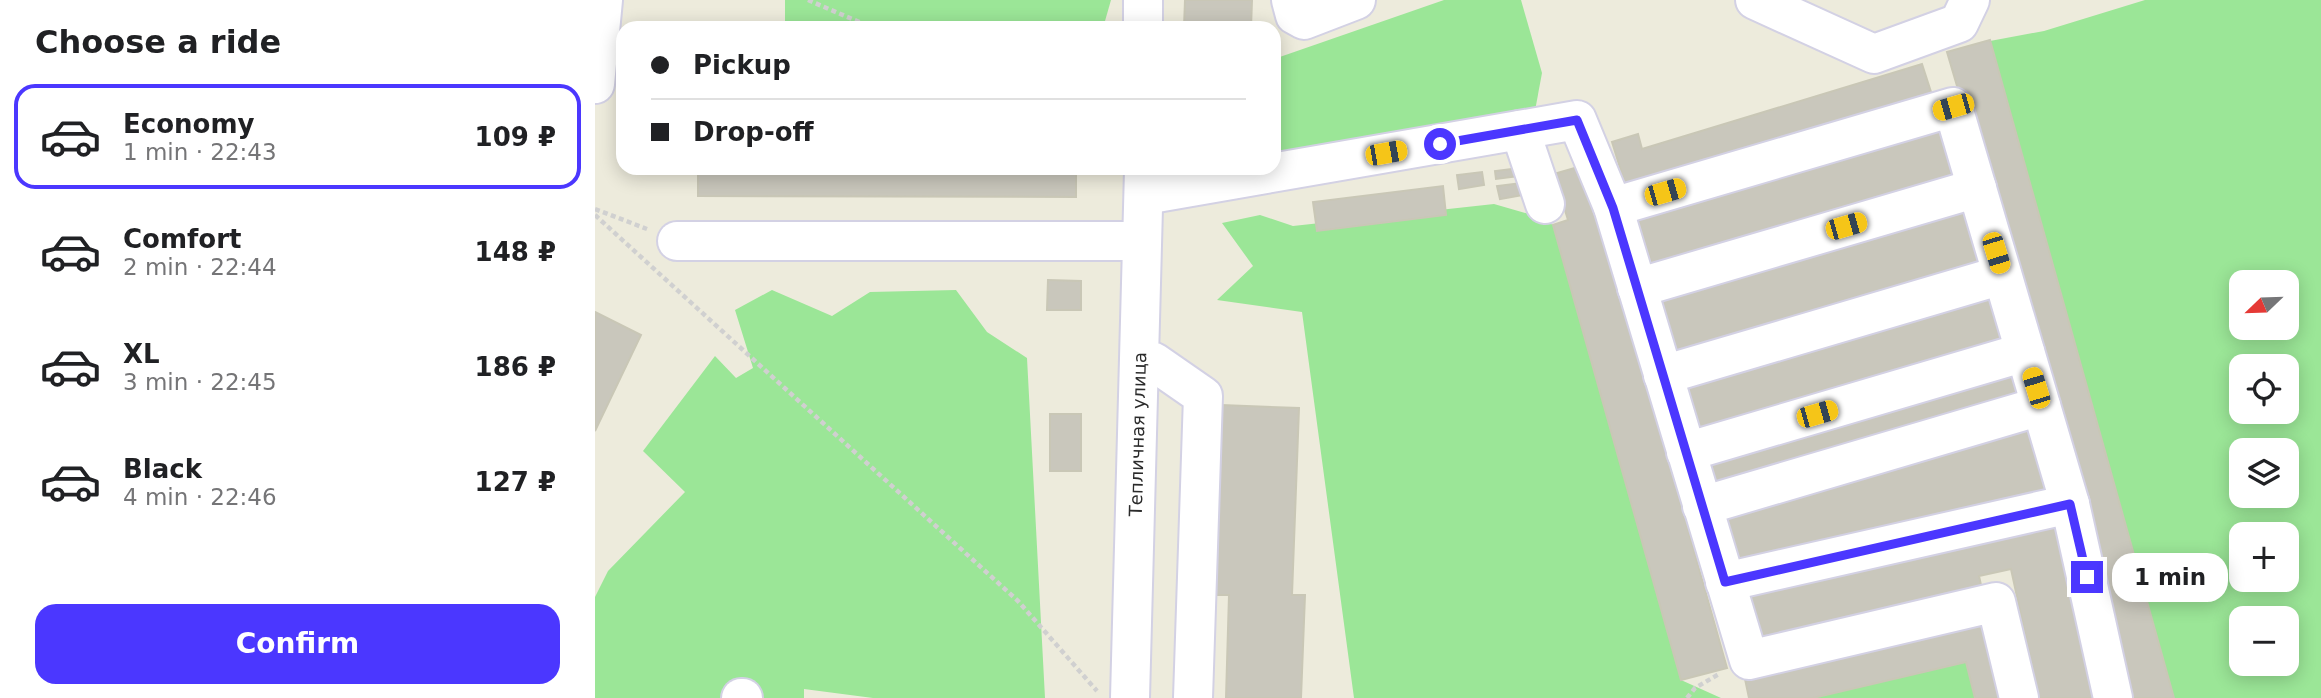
<!DOCTYPE html>
<meta charset="utf-8">
<style>
body{margin:0;font-family:"DejaVu Sans",sans-serif;background:#f6f6f6;color:#202124;height:100vh;display:flex;flex-direction:column;font-size:26px;white-space:nowrap}
*{box-sizing:border-box;margin:0}
p{font-size:23px;color:#757577}
.icon{flex:none;width:38px;height:38px;fill:none;stroke:currentColor;stroke-width:2;stroke-linecap:round;stroke-linejoin:round}
.map{position:relative;flex:1;overflow:hidden}
.panel{display:flex;flex-direction:column;background:#fff;width:595px}
.panel>*{flex:none}
.hud{position:absolute;left:21px;top:21px;width:665px;height:154px;border-radius:21px;box-shadow:0 4px 18px #0003;display:grid;align-content:center;height:154px;padding:0 35px;background:#fff}
.needle{width:46px;rotate:247deg}
.buttons{position:absolute;left:1634px;top:270px;display:grid;gap:14px}
.buttons a{display:grid;place-items:center;width:70px;height:70px;border-radius:14px;background:#fff;box-shadow:0 4px 18px #0003;font-size:35px}
.end{position:absolute;width:32px;height:32px;margin:-16px;border:9px solid #4b37ff;background:#fff;box-shadow:0 0 0 4px #fff}
.from{border-radius:50%}
.bubble{position:absolute;height:49px;border-radius:21px;background:#fff;box-shadow:0 4px 18px #0003;font-size:23px;font-weight:700;line-height:49px;text-align:center}
.car{position:absolute;width:21px;height:42px;margin:-21px -10px;border-radius:9px;box-shadow:0 0 5px 2px #0007;background:linear-gradient(#f5c518 24%,#345 0 40%,#f5c518 0 76%,#345 0 86%,#f5c518 0)}
.hud b{display:flex;align-items:center;gap:24px;height:66px;font-size:26px}
.hud b+b{border-top:2px solid #e0e0e0}
.hud i{width:18px;height:18px;background:#202124}
ul{padding:0;list-style:none}
li{display:flex;align-items:center;gap:21px;height:105px;margin:0 14px 10px;padding:0 21px;border:4px solid transparent;border-radius:21px}
li div{flex:1}
li b{display:block;font-size:26px}
li em{font-style:normal;font-weight:700}
li.selected{border-color:#4b37ff}
li>.icon{width:63px;height:63px;stroke-width:1.5}
h2{padding:0 35px;font-size:32px;line-height:84px}
.action{display:flex;gap:14px;margin-top:auto;padding:14px 35px}
.action a{flex:1;height:80px;border-radius:21px;background:#4b37ff;color:#fff;font-size:28px;font-weight:700;line-height:80px;text-align:center}
main{display:flex;flex:1;min-height:0}
.map>svg:first-child{display:block}
.green{fill:#9be697;fill-rule:evenodd}
.building{fill:#c9c7bc;stroke:#c9c7b6;stroke-width:2}
.lines{fill:none;stroke-linecap:round;stroke-linejoin:round}
.minor-casing{stroke:#d3d1e4;stroke-width:42}
.path{stroke:#d0d0d0;stroke-width:4.5;stroke-dasharray:5 3.5;stroke-linecap:butt}
.minor{stroke:#fff;stroke-width:38}
.route{stroke:#4b37ff;stroke-width:9}
.labels{text-anchor:middle;dominant-baseline:central;stroke-width:7;stroke-linejoin:round;paint-order:stroke}
.street-label{font-size:18px;fill:#2b2b2b;stroke:#fff}
</style>
<main>
<section class="panel">
<h2>Choose a ride</h2>
<ul>
<li class="selected"><svg class="icon" aria-label="car" viewBox="0 0 24 24"><path d="M5 17H2v-5l4-1 3-4h7l3 4 3 1v5h-3M9 17h6M6 11h13"/><circle cx="7" cy="17" r="2"/><circle cx="17" cy="17" r="2"/></svg><div><b>Economy</b><p>1 min · 22:43</p></div><em>109 ₽</em></li>
<li><svg class="icon" aria-label="car" viewBox="0 0 24 24"><path d="M5 17H2v-5l4-1 3-4h7l3 4 3 1v5h-3M9 17h6M6 11h13"/><circle cx="7" cy="17" r="2"/><circle cx="17" cy="17" r="2"/></svg><div><b>Comfort</b><p>2 min · 22:44</p></div><em>148 ₽</em></li>
<li><svg class="icon" aria-label="car" viewBox="0 0 24 24"><path d="M5 17H2v-5l4-1 3-4h7l3 4 3 1v5h-3M9 17h6M6 11h13"/><circle cx="7" cy="17" r="2"/><circle cx="17" cy="17" r="2"/></svg><div><b>XL</b><p>3 min · 22:45</p></div><em>186 ₽</em></li>
<li><svg class="icon" aria-label="car" viewBox="0 0 24 24"><path d="M5 17H2v-5l4-1 3-4h7l3 4 3 1v5h-3M9 17h6M6 11h13"/><circle cx="7" cy="17" r="2"/><circle cx="17" cy="17" r="2"/></svg><div><b>Black</b><p>4 min · 22:46</p></div><em>127 ₽</em></li>
</ul>
<div class="action"><a>Confirm</a></div>
</section>
<div class="map">
<svg width="1726" height="698" viewBox="0 0 1726 698">
<rect width="100%" height="100%" fill="#edebdc"/>
<!-- green -->
<g class="green">
<path d="M190,0H516L508,28H190Z"/>
<path d="M849,0H926L947,73L939,116L679,159V59Z"/>
<path d="M1550,0H1726V698H1579L1395,41L1449,31ZM1647,282H1692V327H1647ZM1647,366H1692V411H1647ZM1647,450H1692V495H1647ZM1647,534H1692V579H1647ZM1647,618H1692V663H1647Z"/>
<path d="M899,204L941,216L958,225L1086,680L1126,698H759L707,312L622,300L658,266L627,223L665,215L698,226Z"/>
<path d="M177,290L237,316L275,292L361,290L392,332L432,358L450,698H278L209,689V698H0V597L13,571L90,492L48,451L120,356L141,378L158,368L140,310Z"/>
<path d="M1371,662L1380,698H1218Z"/>
</g>
<!-- building -->
<g class="building">
<path d="M590,0H657L656,28H589Z"/>
<path d="M1395,40L1579,698H1534L1483,497L1352,52Z"/>
<path d="M1327,64L1337,95L1031,187L1017,142L1043,134L1047,149Z"/>
<path d="M1350,122L1366,177L1058,268L1041,213Z"/>
<path d="M990,165L1132,668L1086,680L958,225L973,220L959,174Z"/>
<path d="M103,168H481V197L103,196Z"/>
<path d="M924,168L925,176L901,179L900,171Z"/>
<path d="M887,172L889,185L864,189L862,175Z"/>
<path d="M926,183L928,195L905,199L902,186Z"/>
<path d="M848,186L851,215L722,231L718,202Z"/>
<path d="M1371,203L1391,269L1077,363L1058,297Z"/>
<path d="M453,280L486,281V310H452Z"/>
<path d="M1396,291L1411,344L1104,436L1088,383Z"/>
<path d="M0,312L46,335L0,431Z"/>
<path d="M1418,370L1427,398L1121,486L1113,458Z"/>
<path d="M626,405L704,408L697,595H710L706,698H631L634,595H619Z"/>
<rect x="455" y="414" width="31" height="57"/>
<path d="M1434,428L1451,490L1142,566L1127,512Z"/>
<path d="M1463,523L1501,698H1444L1416,569L1384,576L1388,594L1164,643L1153,590Z"/>
<path d="M1393,621L1412,698H1380L1371,662L1218,698H1154L1150,679Z"/>
</g>
<g class="lines">
<!-- minor casing -->
<g class="minor-casing">
<g id="minor">
<path d="M548,0V28"/>
<path d="M696,0L700,15L709,20L761,0"/>
<path d="M1160,0L1279,54L1364,23L1375,0"/>
<path d="M0,84L8,0"/>
<path d="M925,130L950,204"/>
<path d="M550,195L982,120L1018,207L1154,660L1401,602L1424,698"/>
<path d="M1018,207L1358,107L1475,504L1518,698"/>
<path d="M82,241H547"/>
<path d="M1042,288L1382,188"/>
<path d="M544,367L559,362L608,396L598,698"/>
<path d="M1068,375L1407,275"/>
<path d="M1091,452L1430,352"/>
<path d="M1107,506L1446,406"/>
<path d="M1130,582L1475,504"/>
<path d="M146,698H148"/>
<path id="s1" d="M535,698L549,170"/>
</g>
</g>
<!-- path -->
<g class="path">
<path d="M213,0L278,28"/>
<path d="M0,209L52,229"/>
<path d="M0,215L423,601L502,691"/>
<path d="M1092,698L1100,688L1124,674"/>
</g>
<!-- minor -->
<use href="#minor" class="minor"/>
</g>
<g class="lines">
<!-- route -->
<path class="route" d="M845,144L982,120L1018,208L1130,582L1475,504L1492,577"/>
</g>
<g class="labels">
<!-- street labels -->
<g class="street-label">
<text stroke="none"><textPath href="#s1" startOffset="264">Тепличная улица</textPath></text>
</g>
</g>
</svg>
<div class="buttons">
<a><svg class="needle" viewBox="-14 -14 28 28"><path d="M0-13l5 13h-10z" fill="#e53935"/><path d="M0 13l5-13h-10z" fill="#757577"/></svg></a>
<a><svg class="icon" aria-label="locate" viewBox="0 0 24 24"><circle cx="12" cy="12" r="6"/><path d="M12 2v4M12 18v4M2 12h4M18 12h4"/></svg></a>
<a><svg class="icon" aria-label="layers" viewBox="0 0 24 24"><path d="M12 4l9 5-9 5-9-5zM3 14l9 5 9-5"/></svg></a>
<a>+</a>
<a>−</a>
</div>
<i class="end from" style="left:845px;top:144px"></i>
<i class="end" style="left:1492px;top:577px"></i>
<div class="bubble" style="left:1517px;top:553px;width:116px">1 min</div>
<i class="car" style="left:1358px;top:107px;rotate:254deg"></i>
<i class="car" style="left:791px;top:153px;rotate:80deg"></i>
<i class="car" style="left:1070px;top:192px;rotate:74deg"></i>
<i class="car" style="left:1251px;top:226px;rotate:74deg"></i>
<i class="car" style="left:1401px;top:253px;rotate:163deg"></i>
<i class="car" style="left:1441px;top:388px;rotate:343deg"></i>
<i class="car" style="left:1222px;top:414px;rotate:74deg"></i>
<div class="hud">
<b><i class="from"></i>Pickup</b>
<b><i></i>Drop-off</b>
</div>
</div>
</main>
